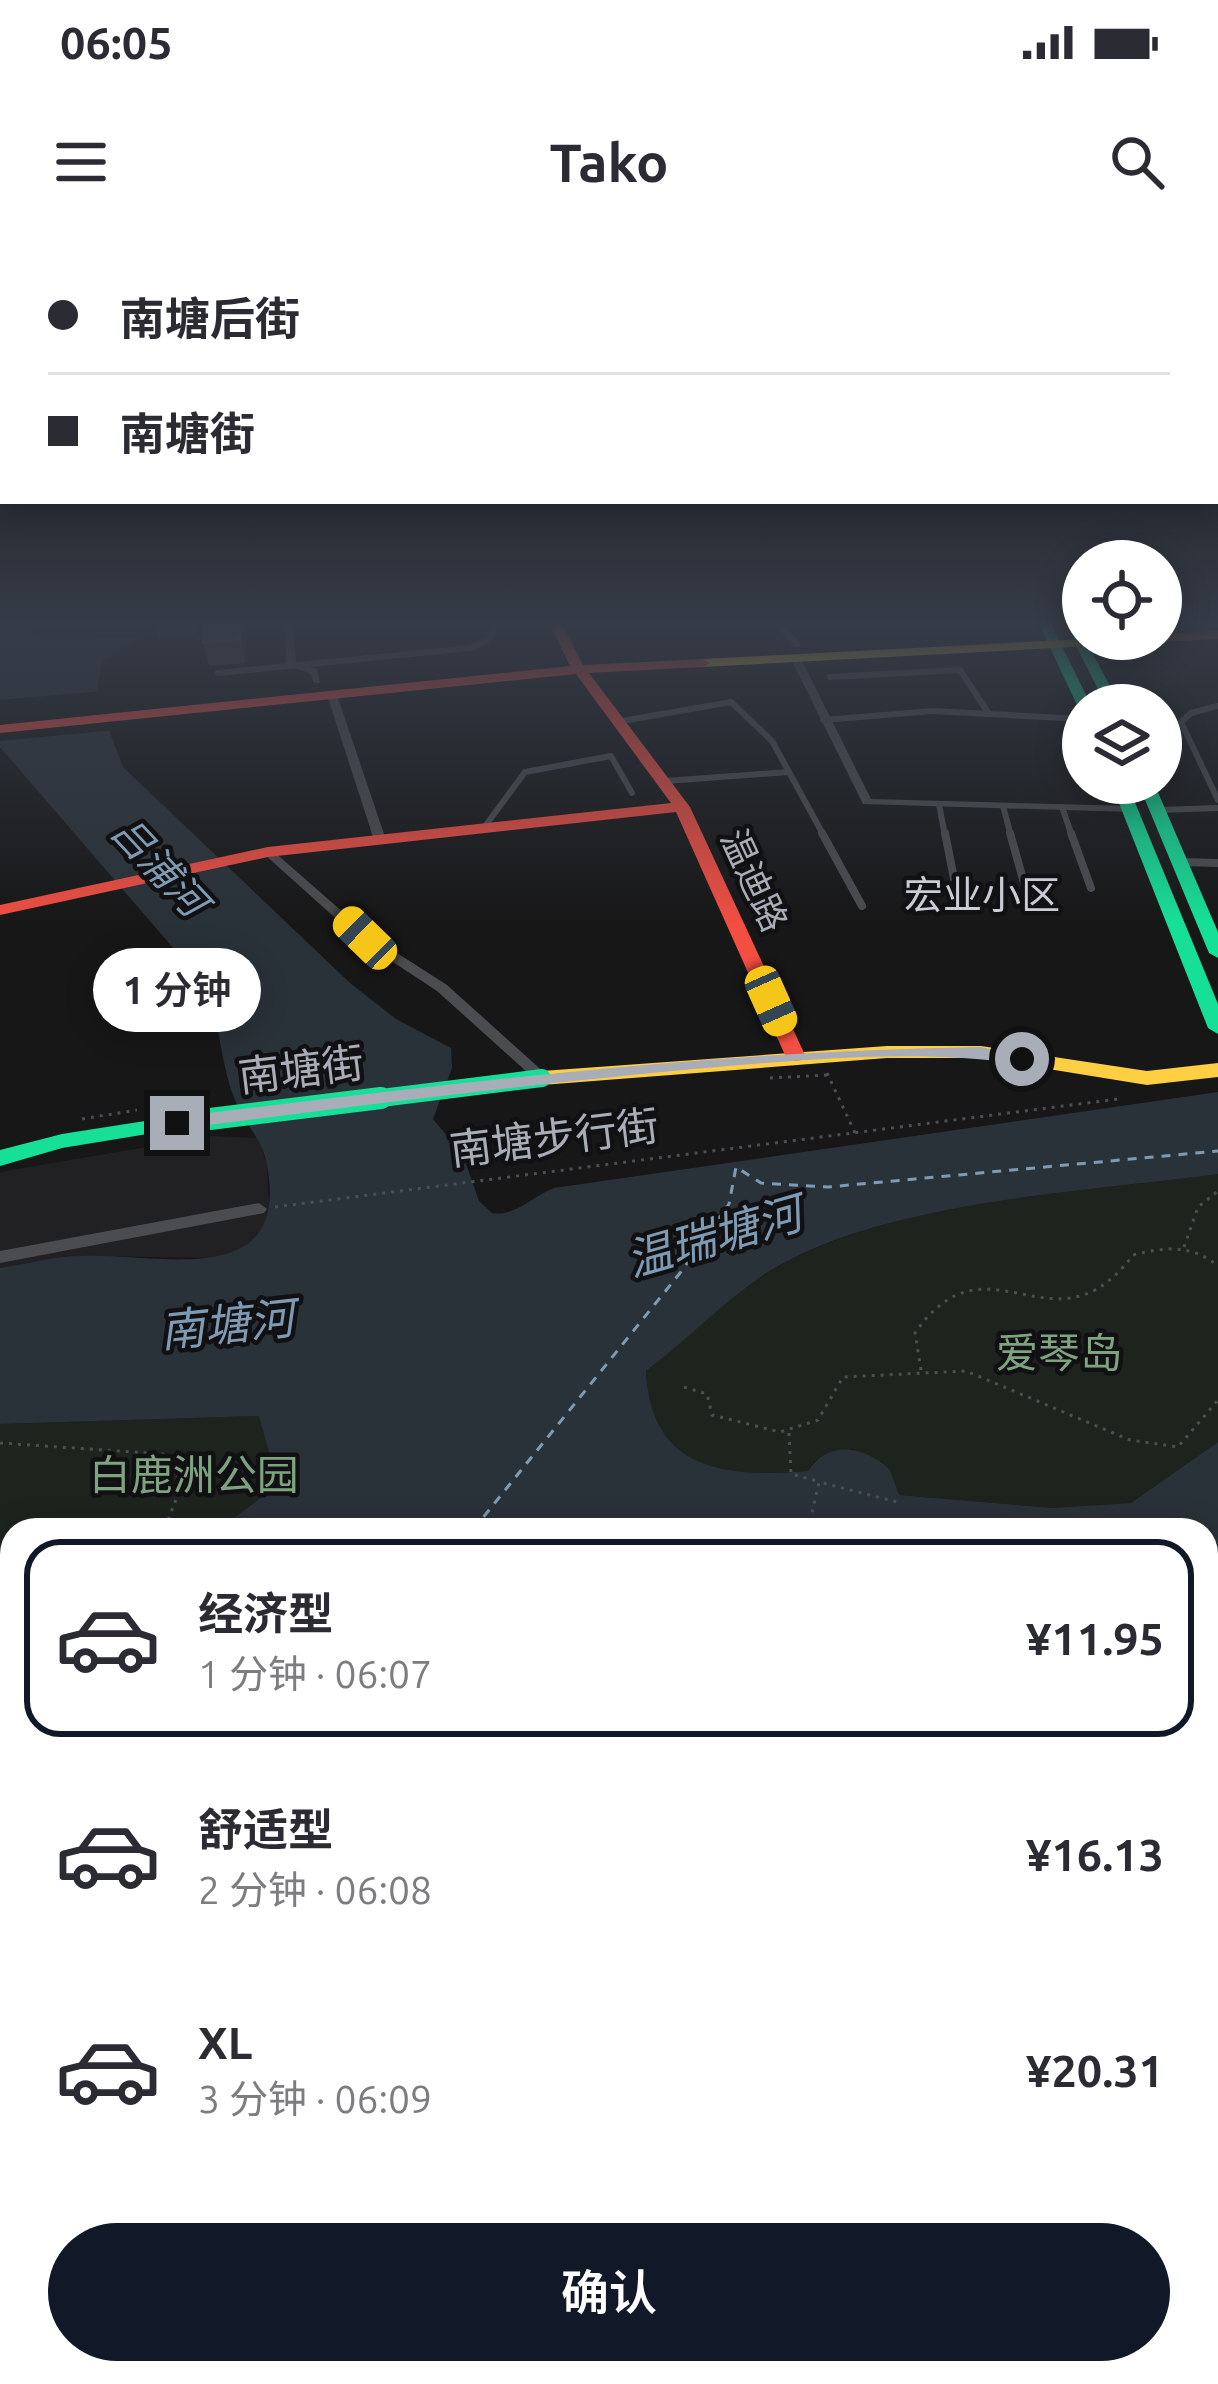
<!DOCTYPE html>
<html lang="zh">
<meta charset="utf-8">
<style>
body{margin:0;font-family:Ubuntu,"Noto Sans SC",sans-serif;background:#f7f7f7;color:#2b2b33;height:100vh;display:flex;flex-direction:column;font-size:45px;white-space:nowrap}
*{box-sizing:border-box;margin:0}
p{font-size:39px;color:#7c7c81}
.icon{flex:none;width:66px;height:66px;fill:none;stroke:currentColor;stroke-width:2;stroke-linecap:round;stroke-linejoin:round}
.map{position:relative;flex:1;overflow:hidden}
.panel{position:absolute;left:0px;top:1278px;width:1218px;height:867px;display:flex;flex-direction:column;background:#fff;border-radius:36px 36px 0 0;box-shadow:0 6px 30px #0003}
.panel>*{flex:none}
.top-card{position:absolute;left:0px;top:0px;width:1218px;height:264px;box-shadow:0 6px 30px #0003;display:grid;align-content:center;height:264px;padding:0 48px;background:#fff}
.controls{position:absolute;left:1062px;top:300px;display:grid;gap:24px}
.controls a{display:grid;place-items:center;width:120px;height:120px;border-radius:50%;background:#fff;box-shadow:0 6px 30px #0003;font-size:60px}
.end{position:absolute;width:54px;height:54px;margin:-27px;border:15px solid #a8adb8;background:#111;box-shadow:0 0 0 6px #111}
.from{border-radius:50%}
.bubble{position:absolute;height:84px;border-radius:42px;background:#fff;box-shadow:0 6px 30px #0003;font-size:39px;font-weight:600;line-height:84px;text-align:center}
.car{position:absolute;width:36px;height:72px;margin:-36px -18px;border-radius:15px;box-shadow:0 0 9px 3px #0007;background:linear-gradient(#f5c518 24%,#345 0 40%,#f5c518 0 76%,#345 0 86%,#f5c518 0)}
.top-card b{display:flex;align-items:center;gap:42px;height:114px;font-size:45px}
.top-card b+b{border-top:3px solid #e1e1e2}
.top-card i{width:30px;height:30px;background:#2b2b33}
ul{padding:21px 0 0;list-style:none}
li{display:flex;align-items:center;gap:36px;height:198px;margin:0 24px 18px;padding:0 24px;border:6px solid transparent;border-radius:36px}
li div{flex:1}
li b{display:block;font-size:45px}
li em{font-style:normal;font-weight:600}
li.selected{border-color:#111827}
li>.icon{width:108px;height:108px;stroke-width:1.5}
.primary-button{display:flex;gap:24px;margin-top:auto;padding:24px 48px}
.primary-button a{flex:1;height:138px;border-radius:72px;background:#111827;color:#fff;font-size:48px;font-weight:600;line-height:138px;text-align:center}
.status{display:flex;justify-content:space-between;align-items:center;height:84px;padding:0 60px;background:#fff;direction:ltr}
.status svg{height:33px;fill:currentColor}
header{display:flex;justify-content:space-between;align-items:center;height:156px;padding:0 48px;background:#fff;font-size:54px;font-weight:600}
.map>svg:first-child{display:block}
.built{fill:#212123}
.green{fill:#1d241e}
.water{fill:#2a3239}
.pier{fill:#171717}
.lines{fill:none;stroke-linecap:round;stroke-linejoin:round}
.ferry-far1{stroke:#7f9bb3;stroke-width:3;stroke-dasharray:9 8;stroke-linecap:butt}
.ferry{stroke:#7f9bb3;stroke-width:4.5;stroke-dasharray:22 18;stroke-linecap:butt}
.path-far1{stroke:#4d4e52;stroke-width:3;stroke-dasharray:3 6;stroke-linecap:butt}
.path{stroke:#4d4e52;stroke-width:4.5;stroke-dasharray:9 14;stroke-linecap:butt}
.lane-far1{stroke:#4b4c50;stroke-width:6}
.lane{stroke:#4b4c50;stroke-width:8}
.street{fill:#4b4c50;fill-rule:evenodd}
.fast{fill:#16e098;fill-rule:evenodd}
.slow{fill:#ffcf43;fill-rule:evenodd}
.jam{fill:#f24e42;fill-rule:evenodd}
.fast-bridge-far1{stroke:#16e098;stroke-width:18}
.fast-bridge{stroke:#16e098;stroke-width:22}
.wall{fill:#3d3d3f}
.shaded-wall{fill:#29292a}
.building{fill:#49494c;stroke:#58595d;stroke-width:3}
.route{fill:#a8adb8}
.labels{text-anchor:middle;dominant-baseline:central;stroke-width:9;stroke-linejoin:round;paint-order:stroke}
.far-street-label{font-size:36px;fill:#a8adb8;stroke:#111113}
.far-water-label{font-size:39px;font-style:italic;fill:#7f9bb3;stroke:#111113}
.far-neighbourhood-label{font-size:39px;fill:#c9ccd4;stroke:#111113}
.street-label{font-size:42px;fill:#a8adb8;stroke:#111113}
.park-label{font-size:42px;fill:#7fa381;stroke:#111113}
.water-label{font-size:45px;font-style:italic;fill:#7f9bb3;stroke:#111113}
</style>
<div class="status"><b>06:05</b><svg viewBox="0 0 49 12"><path d="M0 12V9h3v3zM5 12V6h3v6zM10 12V3h3v9zM15 12V0h3v12zM26 1h20v11H26zM47 4h2v5h-2z"/></svg></div>
<header><svg class="icon" aria-label="menu" viewBox="0 0 24 24"><path d="M4 6h16M4 12h16M4 18h16"/></svg>Tako<svg class="icon" aria-label="search" viewBox="0 0 24 24"><circle cx="10" cy="10" r="6"/><path d="M15 15l6 6"/></svg></header>
<div class="map">
<svg width="1218" height="2144" viewBox="0 0 1218 2144">
<rect width="100%" height="100%" fill="#171717"/>
<!-- built -->
<path class="built" d="M211,896L258,898L267,924L269,964L266,985L251,1004L227,1018L77,1016L0,1028V932Z"/>
<!-- green -->
<g class="green">
<path d="M1218,934V1202L1131,1263L1053,1268L898,1255L890,1230L852,1209L815,1221L808,1231C723,1238 651,1231 646,1131C687,1100 725,1059 769,1032C882,961 1086,952 1218,934Z"/>
<path d="M260,1176L278,1245L218,1290H12V1444L0,1453V1184Z"/>
<path d="M1206,1487H1218V1703L1206,1702Z"/>
<path d="M12,1821V2133H433L420,2144H0V1832Z"/>
</g>
<!-- water -->
<g class="water">
<path d="M0,384H23L35,396L140,398L102,421L96,457L123,527L350,743L396,779L451,808L452,828L433,879L463,915L479,961L492,973C515,977 533,956 554,948L1218,852V934C1086,952 881,961 768,1032C725,1060 687,1100 646,1131C651,1230 723,1238 808,1231C829,1199 865,1206 890,1230L899,1255L1053,1268L1131,1263L1218,1202V1487H1206V1290H218L278,1245L259,1176L0,1184V1028C27,1024 55,1016 82,1016C159,1013 291,1052 267,925C263,900 244,883 235,860C218,819 223,780 199,738L0,507Z"/>
<path d="M12,1444V1821L0,1832V1453Z"/>
</g>
<!-- pier -->
<path class="pier" d="M102,451L115,490L0,501V460Z"/>
<g class="lines">
<!-- ferry-far1 -->
<path class="ferry-far1" d="M473,1290L680,1033L729,964L736,927L761,943L828,947L1218,911"/>
<!-- ferry -->
<path class="ferry" d="M0,1673L12,1662"/>
<!-- path-far1 -->
<g class="path-far1">
<path d="M827,833L856,895"/>
<path d="M770,838L827,835"/>
<path d="M82,879L137,870"/>
<path d="M275,967L1118,859"/>
<path d="M1184,1007L1198,967L1218,951"/>
<path d="M921,1130L915,1093C988,987 1054,1121 1133,1015C1165,1007 1191,1004 1218,1026"/>
<path d="M684,1147L707,1154L712,1175L780,1192L818,1180L843,1137L966,1131L1130,1200L1178,1207L1218,1160"/>
<path d="M789,1193L791,1234L817,1241"/>
<path d="M0,1203L163,1214L182,1244L164,1290"/>
<path d="M808,1290L819,1242L897,1262"/>
<path d="M0,1414L12,1406"/>
<path d="M1206,1468L1218,1470"/>
<path d="M1206,1503L1214,1548L1206,1589"/>
</g>
<!-- path -->
<g class="path">
<path d="M0,2116L12,2106"/>
<path d="M330,2144L332,2133"/>
</g>
<!-- lane-far1 -->
<g class="lane-far1">
<path d="M218,433L470,408L488,400L496,384"/>
<path d="M830,437L960,430L989,474"/>
<path d="M1218,466L1191,473L1181,482L1218,560"/>
<path d="M823,480L933,471L1083,479"/>
<path d="M622,481L731,462L772,501L789,532"/>
<path d="M665,541L789,532L824,596"/>
<path d="M939,564L945,596"/>
<path d="M1003,566L1011,596"/>
<path d="M1062,567L1072,596"/>
<path d="M483,589L525,532L611,516L632,553"/>
</g>
<!-- lane -->
<g class="lane">
<path d="M822,593L862,666"/>
<path d="M945,593L958,659"/>
<path d="M1010,593L1028,657"/>
<path d="M1071,593L1091,648"/>
<path d="M1181,622L1218,623"/>
</g>
<!-- street -->
<g class="street">
<path d="M285,384H293L296,423L317,429L320,443H314L310,433L286,425Z"/>
<path d="M774,384H783L800,403V407H794Z"/>
<path d="M795,414L800,417L871,559L1131,566L1136,569L1131,572L863,564L790,417Z"/>
<path d="M332,452L337,455L386,600L384,602L374,600L327,455Z"/>
<path d="M1218,565V571L1159,573L1154,570L1159,567Z"/>
<path d="M264,610H272L369,695L447,745L547,835V841H537L437,751L361,701L264,614Z"/>
<path d="M259,963L267,969L264,973L0,1023V1011Z"/>
</g>
<!-- fast -->
<g class="fast">
<path d="M1039,384H1051L1091,465H1083V469L1077,465Z"/>
<path d="M1065,384H1077L1120,465H1106Z"/>
<path d="M1111,543H1127L1218,764V794L1208,788Z"/>
<path d="M1138,543H1154L1218,692V718L1209,713Z"/>
<path d="M177,876L187,883L184,888L62,908L0,926V910L62,894Z"/>
<path d="M1206,1732L1218,1737V1833L1206,1828Z"/>
</g>
<!-- slow -->
<g class="slow">
<path d="M1083,399H1155L1148,403L703,427L696,423L703,419Z"/>
<path d="M887,806H981L1147,831L1218,823V837L1147,845L981,818H887L542,845L532,838L542,831Z"/>
<path d="M483,2133H527L523,2144H478Z"/>
</g>
<!-- jam -->
<g class="jam">
<path d="M550,384H562L583,425L703,419L710,423L703,427L589,433L690,567L805,815L802,820L795,821L785,815L676,572L268,617L0,675V665L268,607L671,563L576,434L0,493V485L570,426Z"/>
<path d="M1218,391V399L1161,402L1155,399H1161V394Z"/>
<path d="M1206,1702L1218,1704V1738L1206,1736Z"/>
</g>
<!-- fast-bridge-far1 -->
<path class="fast-bridge-far1" d="M357,861L542,838"/>
<!-- fast-bridge -->
<path class="fast-bridge" d="M177,883L381,858"/>
</g>
<!-- wall -->
<g class="wall">
<path d="M155,384H196L195,395L159,398Z"/>
<path d="M244,384H268V385L244,387Z"/>
<path d="M246,397L245,423L209,426L203,402Z"/>
</g>
<!-- shaded-wall -->
<path class="shaded-wall" d="M240,384H243L246,397L245,423L240,399Z"/>
<!-- building -->
<path class="building" d="M204,384H240V399L203,402Z"/>
<!-- sky -->
<linearGradient id="sky" x2="0" y2="1"><stop stop-color="#0d0d0d"/><stop offset="0.56" stop-color="#363c47"/><stop offset="1" stop-color="#363c47" stop-opacity="0"/></linearGradient>
<rect width="1218" height="684" fill="url(#sky)"/>
<!-- route -->
<path class="route" d="M981,807L1030,819L1022,824C915,808 801,820 694,829C521,845 349,867 177,889L168,883L177,877C445,844 710,811 981,807Z"/>
<g class="labels">
<!-- far-street labels -->
<g class="far-street-label">
<text transform="translate(755 640) rotate(65)">温迪路</text>
</g>
<!-- far-water labels -->
<g class="far-water-label">
<text transform="translate(160 626) rotate(47)">吕浦河</text>
</g>
<!-- far-neighbourhood labels -->
<g class="far-neighbourhood-label">
<text x="982" y="654">宏业小区</text>
</g>
<!-- street labels -->
<g class="street-label">
<text transform="translate(301 829) rotate(-7)">南塘街</text>
<text transform="translate(554 897) rotate(-7)">南塘步行街</text>
</g>
<!-- park labels -->
<g class="park-label">
<text x="1059" y="1112">爱琴岛</text>
<text x="194" y="1234">白鹿洲公园</text>
</g>
<!-- water labels -->
<g class="water-label">
<text transform="translate(714 996) rotate(-16)">温瑞塘河</text>
<text transform="translate(227 1084) rotate(-6)">南塘河</text>
</g>
</g>
</svg>
<div class="controls">
<a><svg class="icon" aria-label="locate" viewBox="0 0 24 24"><circle cx="12" cy="12" r="6"/><path d="M12 2v4M12 18v4M2 12h4M18 12h4"/></svg></a>
<a><svg class="icon" aria-label="layers" viewBox="0 0 24 24"><path d="M12 4l9 5-9 5-9-5zM3 14l9 5 9-5"/></svg></a>
</div>
<i class="end from" style="left:1022px;top:819px"></i>
<i class="end" style="left:177px;top:883px"></i>
<div class="bubble" style="left:93px;top:708px;width:168px">1 分钟</div>
<i class="car" style="left:365px;top:698px;rotate:314deg"></i>
<i class="car" style="left:771px;top:761px;rotate:156deg"></i>
<div class="top-card">
<b><i class="from"></i>南塘后街</b>
<b><i></i>南塘街</b>
</div>
<section class="panel">
<ul>
<li class="selected"><svg class="icon" aria-label="car" viewBox="0 0 24 24"><path d="M5 17H2v-5l4-1 3-4h7l3 4 3 1v5h-3M9 17h6M6 11h13"/><circle cx="7" cy="17" r="2"/><circle cx="17" cy="17" r="2"/></svg><div><b>经济型</b><p>1 分钟 · 06:07</p></div><em>¥11.95</em></li>
<li><svg class="icon" aria-label="car" viewBox="0 0 24 24"><path d="M5 17H2v-5l4-1 3-4h7l3 4 3 1v5h-3M9 17h6M6 11h13"/><circle cx="7" cy="17" r="2"/><circle cx="17" cy="17" r="2"/></svg><div><b>舒适型</b><p>2 分钟 · 06:08</p></div><em>¥16.13</em></li>
<li><svg class="icon" aria-label="car" viewBox="0 0 24 24"><path d="M5 17H2v-5l4-1 3-4h7l3 4 3 1v5h-3M9 17h6M6 11h13"/><circle cx="7" cy="17" r="2"/><circle cx="17" cy="17" r="2"/></svg><div><b>XL</b><p>3 分钟 · 06:09</p></div><em>¥20.31</em></li>
</ul>
<div class="primary-button"><a>确认</a></div>
</section>
</div>
